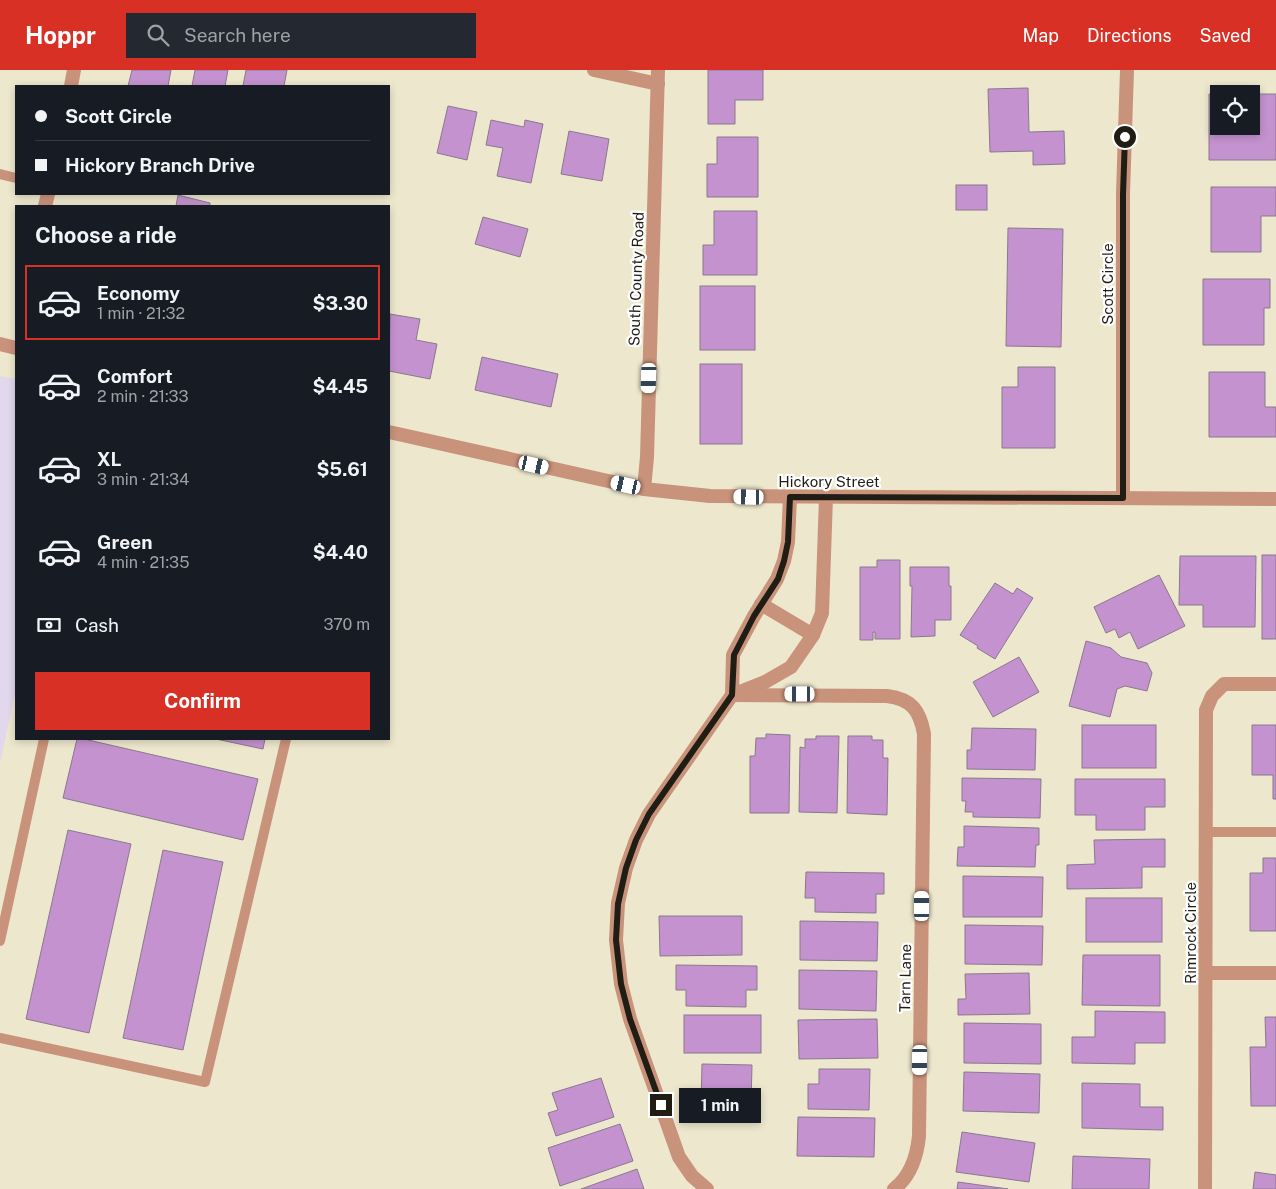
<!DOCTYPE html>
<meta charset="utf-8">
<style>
body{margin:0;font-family:"Public Sans",sans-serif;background:#242831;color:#f1f3f6;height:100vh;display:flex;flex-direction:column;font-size:19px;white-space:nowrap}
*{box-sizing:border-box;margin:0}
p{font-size:16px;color:#9ea1a6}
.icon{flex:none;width:28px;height:28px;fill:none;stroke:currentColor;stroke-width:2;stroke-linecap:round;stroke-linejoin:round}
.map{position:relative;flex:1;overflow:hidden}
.panel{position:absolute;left:15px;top:135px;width:375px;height:535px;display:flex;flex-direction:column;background:#171b24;border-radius:0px;box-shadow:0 2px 8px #0003}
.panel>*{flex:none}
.top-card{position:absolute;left:15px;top:15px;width:375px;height:110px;border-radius:0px;box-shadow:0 2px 8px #0003;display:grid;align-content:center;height:110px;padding:0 20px;background:#171b24}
.buttons{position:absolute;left:1210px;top:15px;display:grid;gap:10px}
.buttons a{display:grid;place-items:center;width:50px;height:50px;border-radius:0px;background:#171b24;box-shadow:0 2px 8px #0003;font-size:25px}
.end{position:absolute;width:22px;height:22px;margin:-11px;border:6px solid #201d14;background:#fff;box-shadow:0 0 0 2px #fff}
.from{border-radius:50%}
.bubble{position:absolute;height:35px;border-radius:0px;background:#171b24;box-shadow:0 2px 8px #0003;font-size:16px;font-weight:700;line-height:35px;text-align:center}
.car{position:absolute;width:15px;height:30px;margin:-15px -8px;border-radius:6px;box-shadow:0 0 4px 1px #0007;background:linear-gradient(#fff 24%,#345 0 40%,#fff 0 76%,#345 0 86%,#fff 0)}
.top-card b{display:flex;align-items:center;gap:18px;height:48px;font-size:19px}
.top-card b+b{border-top:1px solid #363941}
.top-card i{width:12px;height:12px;background:#f1f3f6}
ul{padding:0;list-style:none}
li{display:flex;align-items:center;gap:15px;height:75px;margin:0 10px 8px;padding:0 10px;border:2px solid transparent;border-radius:0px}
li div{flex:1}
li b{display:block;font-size:19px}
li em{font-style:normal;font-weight:700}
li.current{border-color:#d93025}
li>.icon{width:45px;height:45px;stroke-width:1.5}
h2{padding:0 20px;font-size:22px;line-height:60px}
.pay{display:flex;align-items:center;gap:12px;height:55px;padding:0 20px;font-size:19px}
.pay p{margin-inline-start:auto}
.button{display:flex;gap:10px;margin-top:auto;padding:10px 20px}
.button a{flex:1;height:58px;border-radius:0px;background:#d93025;color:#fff;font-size:20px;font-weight:700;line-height:58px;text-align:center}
header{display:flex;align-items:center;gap:30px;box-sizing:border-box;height:70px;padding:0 25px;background:#d93025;color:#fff}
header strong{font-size:24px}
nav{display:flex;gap:28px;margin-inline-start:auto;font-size:18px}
.search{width:350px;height:45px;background:#242831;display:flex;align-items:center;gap:12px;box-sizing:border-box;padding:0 18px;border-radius:0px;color:#9ea1a6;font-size:19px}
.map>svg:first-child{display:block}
.education{fill:#e2d8ed}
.building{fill:#c492cf;stroke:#89798d;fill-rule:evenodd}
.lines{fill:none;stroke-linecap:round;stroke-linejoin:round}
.service{stroke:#c8927b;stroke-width:10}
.minor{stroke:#c8927b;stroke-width:14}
.tertiary{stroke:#c8927b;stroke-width:14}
.route{stroke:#201d14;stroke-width:6}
.labels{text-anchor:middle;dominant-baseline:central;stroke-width:4.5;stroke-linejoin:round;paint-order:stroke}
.street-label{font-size:15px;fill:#201d14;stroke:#fff}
</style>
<header>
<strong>Hoppr</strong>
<div class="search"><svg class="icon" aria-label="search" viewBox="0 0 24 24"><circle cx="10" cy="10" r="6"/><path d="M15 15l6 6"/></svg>Search here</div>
<nav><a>Map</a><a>Directions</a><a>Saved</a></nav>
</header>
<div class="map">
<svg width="1276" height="1119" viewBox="0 0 1276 1119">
<rect width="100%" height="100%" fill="#ede7cd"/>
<!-- education -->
<path class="education" d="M0,306L16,309V620L0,693Z"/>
<!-- building -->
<g class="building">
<path d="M132,0H171L168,16H128Z"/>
<path d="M195,0H228L225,16H192Z"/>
<path d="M246,0H287L284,16H243Z"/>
<path d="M708,0H763V30H735V54H708Z"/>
<path d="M1028,18L1029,62L1064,61L1065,94L1033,95V81L990,82L988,19Z"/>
<path d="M1209,24H1276V90H1209ZM1219,24H1251V56H1219Z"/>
<path d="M448,36L477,42L467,90L437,83Z"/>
<path d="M491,50L524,57L525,50L543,54L531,113L497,106L503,78L486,75Z"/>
<path d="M569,61L609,69L602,111L561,104Z"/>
<path d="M717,67H758V127H707V94H717Z"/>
<rect x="956" y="115" width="31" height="25"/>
<path d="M1211,117H1276V146H1261V182H1211Z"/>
<path d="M178,125L210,133V136H176Z"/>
<path d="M714,141H757V205H703V175H714Z"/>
<path d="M483,147L528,159L520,187L475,174Z"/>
<path d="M1008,158L1063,159L1061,277L1006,276Z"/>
<path d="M1203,209H1270V238H1264V275H1203Z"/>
<rect x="700" y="216" width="55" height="64"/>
<path d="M390,244L420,249L416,270L437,274L430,309L389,301Z"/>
<path d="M482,287L558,304L551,337L475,320Z"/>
<rect x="700" y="294" width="42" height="80"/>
<path d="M1018,297H1055V378H1002V317H1018Z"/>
<path d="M1209,302H1265V337H1276V367H1209Z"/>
<rect x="1262" y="485" width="14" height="84"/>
<path d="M1180,486H1256L1255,557H1203V535H1179Z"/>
<path d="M877,490H900V569H875V562H873V570H860V497H877Z"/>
<path d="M910,497H949V516H951V550H935V566L911,567L912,516H910Z"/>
<path d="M1159,505L1185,556L1138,579L1130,562L1119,568L1115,559L1106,563L1094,537Z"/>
<path d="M995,513L1013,524L1017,518L1033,528L995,589L977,578L978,576L960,565Z"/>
<path d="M1086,571L1111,578L1121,587L1147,593L1152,603L1147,621L1125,616L1117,619L1110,647L1069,636Z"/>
<path d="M1019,587L1039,622L993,647L973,612Z"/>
<rect x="1082" y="655" width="74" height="43"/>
<path d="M1252,655H1276V729H1273V705H1252Z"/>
<path d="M972,658L1036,659L1035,700L967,699V680H971Z"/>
<path d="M766,664L790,665L789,743H750V686H755L756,668H766Z"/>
<path d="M816,666H839L837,743L799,742L800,677L805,678V669H816Z"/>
<path d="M848,666H872V670H883V688H888L887,745L847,743Z"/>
<path d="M77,669H84L258,709L243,770L63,728Z"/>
<path d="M216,669H265L263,679Z"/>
<path d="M962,708L1041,709L1040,748L973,747V742H965L966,731H962Z"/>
<path d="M1075,709H1165V737H1145V760H1096V745H1075Z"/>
<path d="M964,756L1039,758V775H1036L1035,797L957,796L958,777H964Z"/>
<path d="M68,760L131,774L89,963L26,949Z"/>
<path d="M1165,769V797H1142V818L1067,819V795L1095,794L1094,770Z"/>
<path d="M163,780L223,792L183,980L123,968Z"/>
<path d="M1263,788H1276V861H1250V803H1263Z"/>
<path d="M806,802L884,803V824H876V843L815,842V828H805Z"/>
<path d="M963,806L1043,807L1042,847H963Z"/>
<rect x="1086" y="828" width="76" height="44"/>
<path d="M659,846H742V885L660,886Z"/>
<path d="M800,851L878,852L877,891L800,890Z"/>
<path d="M965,855L1043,856L1042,895L965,894Z"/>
<path d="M1083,885H1160V936L1082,935Z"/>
<path d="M676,895L757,896V920H746V937L686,936V920H676Z"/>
<path d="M799,900L877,901L876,941L799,939Z"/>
<path d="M1029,903L1030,944L958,945V929H966L965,904Z"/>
<path d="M1095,941L1165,942V973H1135V994L1072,993V967H1095Z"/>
<rect x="684" y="945" width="77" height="38"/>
<path d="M1265,947H1276V1036H1251L1250,977H1266Z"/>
<path d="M877,949L878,988L799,989L798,950Z"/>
<path d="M964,953L1041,954V994L964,993Z"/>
<path d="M702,994L752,995L751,1035L701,1034Z"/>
<path d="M819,999H870L869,1040L808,1039V1014H819Z"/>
<path d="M964,1002L1040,1004L1039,1043L963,1041Z"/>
<path d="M601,1008L614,1047L556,1066L548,1043L558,1040L552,1023Z"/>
<path d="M1082,1013L1140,1014V1037H1163V1060L1082,1058Z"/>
<path d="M798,1047L875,1048L874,1087L797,1086Z"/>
<path d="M620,1054L633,1091L560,1116L548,1078Z"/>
<path d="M962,1062L1035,1073L1029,1112L956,1102Z"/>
<path d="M1073,1086L1150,1089L1149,1119H1072Z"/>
<path d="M637,1099L644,1119H581Z"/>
<path d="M1255,1102L1276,1105V1119H1253Z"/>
<path d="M958,1112L1008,1119H957Z"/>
</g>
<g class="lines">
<!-- service -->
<g class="service">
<path d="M0,104L16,108"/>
<path d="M1206,762H1276"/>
<path d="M0,871L44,669"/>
<path d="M0,968L205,1012L286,669"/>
</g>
<!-- minor -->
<g class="minor">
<path d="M594,0L658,14"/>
<path d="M71,16L74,0"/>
<path d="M45,136L48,124"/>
<path d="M1123,428V124L1127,0"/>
<path d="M761,534L813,565"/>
<path d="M740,622L765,612L791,597L813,565L822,543L826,427"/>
<path d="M732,625L887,626C912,629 920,641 924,664L919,1066C917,1086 911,1106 894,1119"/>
<path d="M1206,903H1276"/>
<path d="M707,1119L692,1106L679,1087L630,949L621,914L616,870L618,833L626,798L636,770L649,744L732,625L733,585L754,546L777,509L784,491L788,472L790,427"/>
<path d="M1205,1119L1206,640L1212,626L1224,614H1276"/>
</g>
<!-- tertiary -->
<g class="tertiary">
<path d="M0,274L16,278"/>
<path d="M389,362L644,419L710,426L1276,429"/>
<path d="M644,419L647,387L658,0"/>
</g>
</g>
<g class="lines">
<!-- route -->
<path class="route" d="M661,1035L630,949L621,914L616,870L618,834L626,798L636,770L649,744L732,625L734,585L754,546L778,509L784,491L788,472L790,427L1123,428V124L1125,67"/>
</g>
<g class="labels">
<!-- street labels -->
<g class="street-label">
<text transform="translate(636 209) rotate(-88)">South County Road</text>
<text transform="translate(1107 214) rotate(-90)">Scott Circle</text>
<text x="829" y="411">Hickory Street</text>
<text transform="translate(1190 863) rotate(-90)">Rimrock Circle</text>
<text transform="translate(905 908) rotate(-89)">Tarn Lane</text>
</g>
</g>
</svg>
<div class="buttons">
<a><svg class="icon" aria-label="locate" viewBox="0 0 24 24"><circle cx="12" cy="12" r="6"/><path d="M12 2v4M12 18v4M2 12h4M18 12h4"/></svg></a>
</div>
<i class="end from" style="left:1125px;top:67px"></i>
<i class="end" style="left:661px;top:1035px"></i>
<div class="bubble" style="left:679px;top:1018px;width:82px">1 min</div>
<i class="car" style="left:649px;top:308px;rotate:182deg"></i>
<i class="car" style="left:534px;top:395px;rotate:103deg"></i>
<i class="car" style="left:626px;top:415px;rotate:283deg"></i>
<i class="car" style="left:749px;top:427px;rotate:271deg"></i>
<i class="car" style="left:800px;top:624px;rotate:270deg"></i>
<i class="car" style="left:922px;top:836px;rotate:0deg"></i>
<i class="car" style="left:920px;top:990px;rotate:181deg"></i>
<div class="top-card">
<b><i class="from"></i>Scott Circle</b>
<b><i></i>Hickory Branch Drive</b>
</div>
<section class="panel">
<h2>Choose a ride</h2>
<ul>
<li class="current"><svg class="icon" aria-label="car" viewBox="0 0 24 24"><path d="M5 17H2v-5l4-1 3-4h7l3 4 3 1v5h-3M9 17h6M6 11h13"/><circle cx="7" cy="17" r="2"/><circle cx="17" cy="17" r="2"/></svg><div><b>Economy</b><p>1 min · 21:32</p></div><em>$3.30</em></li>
<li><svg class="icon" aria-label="car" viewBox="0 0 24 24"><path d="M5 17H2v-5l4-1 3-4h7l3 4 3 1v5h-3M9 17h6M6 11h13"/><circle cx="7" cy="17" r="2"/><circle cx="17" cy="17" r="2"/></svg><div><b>Comfort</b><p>2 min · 21:33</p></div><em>$4.45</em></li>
<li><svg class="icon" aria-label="car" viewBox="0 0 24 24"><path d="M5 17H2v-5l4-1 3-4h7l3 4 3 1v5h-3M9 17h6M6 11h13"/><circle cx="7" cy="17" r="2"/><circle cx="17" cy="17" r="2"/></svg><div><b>XL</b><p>3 min · 21:34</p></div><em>$5.61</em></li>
<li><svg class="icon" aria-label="car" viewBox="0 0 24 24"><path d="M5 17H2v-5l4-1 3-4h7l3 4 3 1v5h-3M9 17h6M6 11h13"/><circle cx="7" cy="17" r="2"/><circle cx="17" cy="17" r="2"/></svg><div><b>Green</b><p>4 min · 21:35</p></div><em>$4.40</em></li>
</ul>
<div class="pay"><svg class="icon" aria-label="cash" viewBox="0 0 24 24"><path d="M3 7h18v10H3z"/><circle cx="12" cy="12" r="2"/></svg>Cash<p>370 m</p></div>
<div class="button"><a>Confirm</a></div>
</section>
</div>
